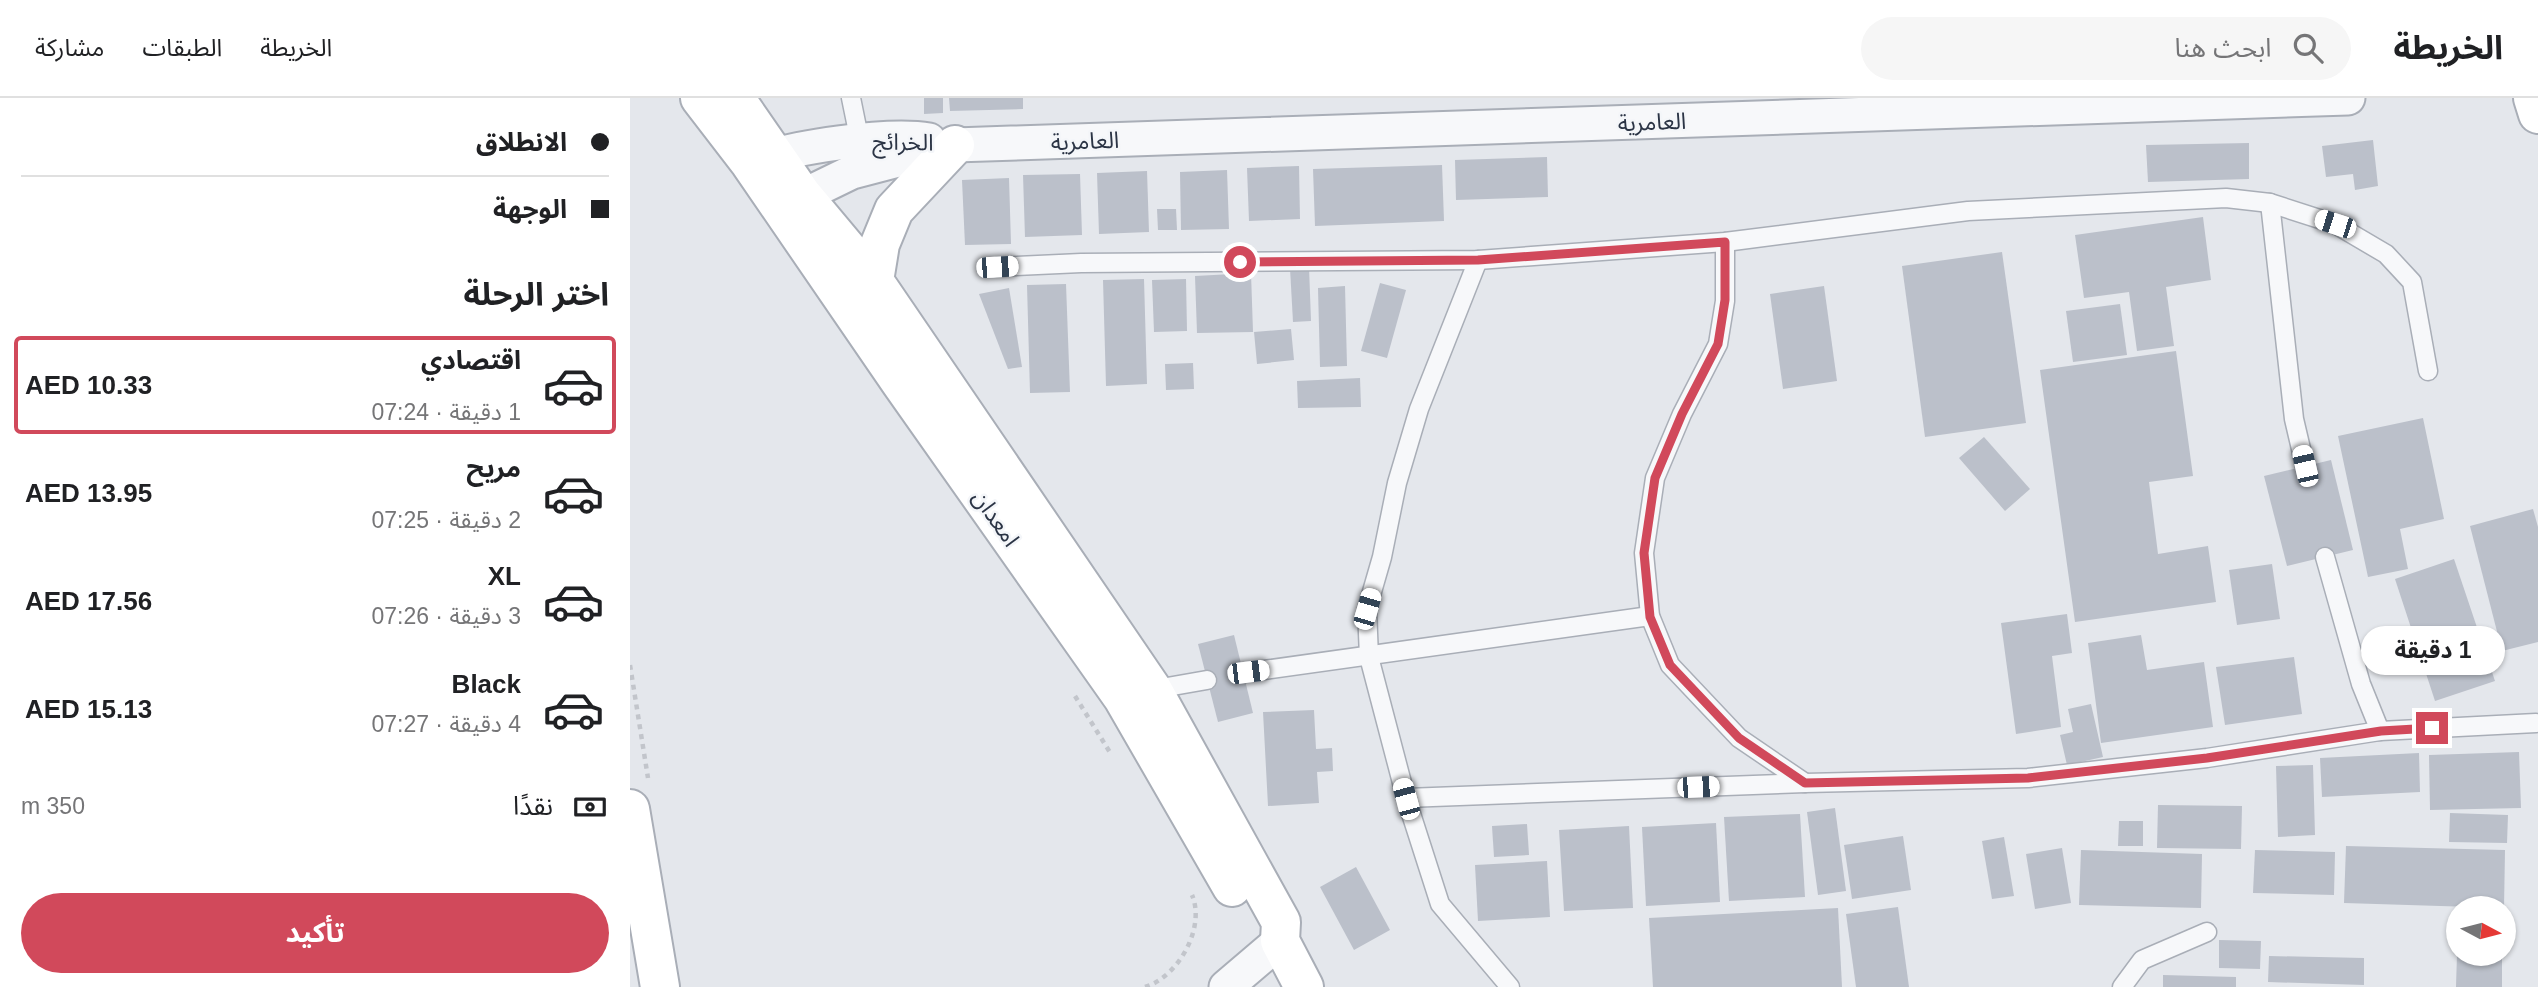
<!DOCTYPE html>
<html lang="ar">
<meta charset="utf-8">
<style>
body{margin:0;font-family:Arial,"Noto Sans Arabic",sans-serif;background:#f6f6f6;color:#202124;direction:rtl;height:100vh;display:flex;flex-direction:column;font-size:26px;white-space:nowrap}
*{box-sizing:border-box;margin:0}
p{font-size:23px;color:#757577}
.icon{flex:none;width:38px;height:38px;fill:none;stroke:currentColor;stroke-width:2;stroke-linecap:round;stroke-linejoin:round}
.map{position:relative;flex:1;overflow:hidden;direction:ltr}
.sheet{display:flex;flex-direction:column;background:#fff;width:630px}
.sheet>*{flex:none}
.top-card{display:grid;align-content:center;height:154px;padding:0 21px;background:#fff}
.needle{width:46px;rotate:97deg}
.buttons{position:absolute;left:1816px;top:798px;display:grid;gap:14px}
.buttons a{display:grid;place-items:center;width:70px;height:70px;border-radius:50%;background:#fff;box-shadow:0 2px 5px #0004;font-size:35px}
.end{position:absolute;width:32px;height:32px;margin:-16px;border:9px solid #d1495b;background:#fff;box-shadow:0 0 0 4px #fff}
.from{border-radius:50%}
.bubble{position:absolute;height:49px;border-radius:24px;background:#fff;box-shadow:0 2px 5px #0004;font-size:23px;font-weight:700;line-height:49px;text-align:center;direction:rtl}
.car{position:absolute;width:21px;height:42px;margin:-21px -10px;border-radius:9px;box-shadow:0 0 5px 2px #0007;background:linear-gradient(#fff 24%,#345 0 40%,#fff 0 76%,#345 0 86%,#fff 0)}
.top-card b{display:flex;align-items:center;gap:24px;height:66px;font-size:26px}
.top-card b+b{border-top:2px solid #e0e0e0}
.top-card i{width:18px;height:18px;background:#202124}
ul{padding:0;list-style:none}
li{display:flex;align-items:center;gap:21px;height:98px;margin:0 14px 10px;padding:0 7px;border:4px solid transparent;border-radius:7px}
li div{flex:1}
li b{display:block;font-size:26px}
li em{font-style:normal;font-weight:700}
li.on{border-color:#d1495b}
li>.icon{width:63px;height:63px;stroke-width:1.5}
h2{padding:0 21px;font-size:32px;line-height:84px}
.pay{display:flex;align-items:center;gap:18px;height:77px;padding:0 21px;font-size:26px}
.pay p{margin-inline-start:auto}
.action{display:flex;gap:14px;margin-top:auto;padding:14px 21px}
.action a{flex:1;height:80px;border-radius:42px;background:#d1495b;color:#fff;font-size:28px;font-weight:700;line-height:80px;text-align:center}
header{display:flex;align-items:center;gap:42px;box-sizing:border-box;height:98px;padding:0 35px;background:#fff;border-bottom:2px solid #e0e0e0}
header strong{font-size:33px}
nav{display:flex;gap:38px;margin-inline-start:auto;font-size:24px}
.search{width:490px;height:63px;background:#f6f6f6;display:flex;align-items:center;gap:18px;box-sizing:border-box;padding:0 24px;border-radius:38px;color:#757577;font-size:26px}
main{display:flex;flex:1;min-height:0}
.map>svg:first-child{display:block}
.building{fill:#bbc0ca}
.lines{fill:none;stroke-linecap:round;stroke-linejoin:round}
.lane-casing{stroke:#a9aeb7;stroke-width:21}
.street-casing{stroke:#a9aeb7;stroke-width:37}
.secondary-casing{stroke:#a9aeb7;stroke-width:42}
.path{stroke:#c2c5cb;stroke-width:4.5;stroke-dasharray:5 5;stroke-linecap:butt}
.lane{stroke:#f7f8fa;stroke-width:18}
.street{stroke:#f7f8fa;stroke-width:33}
.secondary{stroke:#fff;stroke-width:38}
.route{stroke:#d1495b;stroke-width:9}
.labels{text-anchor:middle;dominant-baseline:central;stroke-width:5;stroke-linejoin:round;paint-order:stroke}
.street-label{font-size:23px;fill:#2b3445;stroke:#f4f6f9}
</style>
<header>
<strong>الخريطة</strong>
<div class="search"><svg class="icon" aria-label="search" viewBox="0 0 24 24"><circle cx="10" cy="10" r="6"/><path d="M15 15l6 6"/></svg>ابحث هنا</div>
<nav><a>الخريطة</a><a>الطبقات</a><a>مشاركة</a></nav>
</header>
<main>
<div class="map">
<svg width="1908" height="889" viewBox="0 0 1908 889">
<rect width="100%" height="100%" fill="#e4e7ec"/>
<!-- building -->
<g class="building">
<path d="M294,0H313V15L294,16Z"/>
<path d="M319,0H393V11L320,13Z"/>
<path d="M1743,42L1748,88L1725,92L1723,76L1696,79L1692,48Z"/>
<path d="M1619,45V81L1518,84L1516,47Z"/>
<path d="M917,59L918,99L826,102L825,62Z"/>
<path d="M812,67L814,123L685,128L683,71Z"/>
<path d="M669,68L670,121L619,123L617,70Z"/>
<path d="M597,72L599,131L551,132L550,74Z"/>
<path d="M517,73L519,134L469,136L467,75Z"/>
<path d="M450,76L452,137L395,139L393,77Z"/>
<path d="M379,80L381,146L335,147L332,82Z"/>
<path d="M527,111H546L547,132H528Z"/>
<path d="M1573,119L1581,182L1536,189L1544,248L1507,253L1499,194L1454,200L1445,137Z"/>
<path d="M1372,154L1396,325L1295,339L1272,168Z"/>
<path d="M679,169L681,223L663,224L660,170Z"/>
<path d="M621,175L623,234L567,235L565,178Z"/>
<path d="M514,181L517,286L476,288L473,182Z"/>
<path d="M556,181L557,233L524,234L522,182Z"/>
<path d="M750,185L776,192L757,260L731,253Z"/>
<path d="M436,186L440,294L400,295L397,187Z"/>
<path d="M715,188L717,268L690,269L688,190Z"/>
<path d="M1194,188L1207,283L1153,291L1140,196Z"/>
<path d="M379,190L392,269L378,271L349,196Z"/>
<path d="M1490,206L1497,257L1443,264L1436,213Z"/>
<path d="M661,231L664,262L627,266L624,234Z"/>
<path d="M1546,253L1563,378L1519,384L1528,456L1578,448L1586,504L1445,524L1410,272Z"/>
<path d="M563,265L564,291L536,292L535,266Z"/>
<path d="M730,280L731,309L668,310L667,283Z"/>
<path d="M1793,320L1814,421L1770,431L1778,471L1738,479L1708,338Z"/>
<path d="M1354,339L1400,391L1375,413L1329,360Z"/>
<path d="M1701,362L1723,452L1657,468L1634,378Z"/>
<path d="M1903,411L1908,429V544L1872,553L1840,428Z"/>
<path d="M1824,461L1865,583L1805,603L1765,481Z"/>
<path d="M1642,466L1650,521L1607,527L1599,472Z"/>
<path d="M1437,516L1442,555L1422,558L1431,629L1386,636L1371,525Z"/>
<path d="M604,537L623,615L588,624L568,546Z"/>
<path d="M1511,537L1517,572L1574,564L1583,629L1471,645L1458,545Z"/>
<path d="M1664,559L1672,616L1595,627L1586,569Z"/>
<path d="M1461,606L1473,659L1437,667L1430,637L1443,634L1438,611Z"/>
<path d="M684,612L686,651L702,650L703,673L687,674L689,705L638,708L633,614Z"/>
<path d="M1889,654L1891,710L1800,712L1799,657Z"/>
<path d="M1789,655L1790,694L1692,699L1690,660Z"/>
<path d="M1683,667L1685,737L1648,739L1646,668Z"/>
<path d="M1528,707L1612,708L1611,751L1527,750Z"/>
<path d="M1205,710L1216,793L1188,797L1177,714Z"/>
<path d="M1820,715L1878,717L1877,745L1819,744Z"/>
<path d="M1170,716L1175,799L1099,803L1094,719Z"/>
<path d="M1489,723H1513V748H1488Z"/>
<path d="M1086,725L1090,804L1016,808L1012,729Z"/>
<path d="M897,726L899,757L864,759L862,728Z"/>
<path d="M999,728L1003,810L934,813L929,732Z"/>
<path d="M1273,738L1281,792L1222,801L1214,747Z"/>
<path d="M1374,739L1384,798L1362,801L1352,743Z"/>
<path d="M1716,748L1875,752L1874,810L1714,805Z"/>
<path d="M1432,750L1441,805L1405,811L1396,756Z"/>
<path d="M1451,752L1572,756L1571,810L1449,807Z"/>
<path d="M1625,752L1705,754L1704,797L1623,795Z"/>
<path d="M917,763L920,819L848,823L845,767Z"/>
<path d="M726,769L760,832L724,852L690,789Z"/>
<path d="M1268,809L1279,889H1226L1216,816Z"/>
<path d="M1208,810L1212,889H1023L1019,820Z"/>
<path d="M1589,842L1631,843L1630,871L1589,870Z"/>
<path d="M1827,856H1872V889H1826Z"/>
<path d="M1639,858L1734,860V887L1638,884Z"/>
<path d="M1533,877L1606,879V889H1533Z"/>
</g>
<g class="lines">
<!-- lane casing -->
<g class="lane-casing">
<g id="lane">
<path d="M221,0L230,44"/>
<path d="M1640,105L1664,321L1675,368"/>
<path d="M1095,144V203L1088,246L1052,316L1025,380L1014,455L1020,518L1040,567L1109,640L1175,685"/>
<path d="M848,162L789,311L767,385L752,459L737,511L739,559L776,700L810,806L880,889"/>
<path d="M367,169L451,165L848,162L1095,144L1338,113L1596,100L1640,105L1705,126L1756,156L1782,184L1798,273"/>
<path d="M1695,459L1731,586L1750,633"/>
<path d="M613,575L1020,518"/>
<path d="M520,592L577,582"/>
<path d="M776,700L1175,685L1398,680L1577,660L1750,633L1906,625"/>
<path d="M1492,889L1512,862L1577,834"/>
</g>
</g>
<!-- street casing -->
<g class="street-casing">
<g id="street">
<path d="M121,65C159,49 259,35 299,42"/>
<path d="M150,109L222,74L325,47L1718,0"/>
<path d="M596,889L650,843"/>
</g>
</g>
<!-- secondary casing -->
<g class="secondary-casing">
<g id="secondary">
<path d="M70,0L120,65L271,285L493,600L602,789"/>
<path d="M105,0L172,97L244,183L522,591L651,824L650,843L674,889"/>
<path d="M1903,0L1908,16"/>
<path d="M244,183L250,146L264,112L325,47"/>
<path d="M0,711L30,889"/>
</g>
</g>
<!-- path -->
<g class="path">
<path d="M0,567L18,680"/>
<path d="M445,598L481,656"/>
<path d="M515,889C548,879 576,830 562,797"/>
</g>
<!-- lane -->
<use href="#lane" class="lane"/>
<!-- street -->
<use href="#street" class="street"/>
<!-- secondary -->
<use href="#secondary" class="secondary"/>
</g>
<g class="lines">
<!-- route -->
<path class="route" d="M610,164L848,162L1095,144V202L1088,246L1052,316L1025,380L1014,455L1020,519L1040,567L1109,640L1175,685L1398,680L1577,660L1751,633L1802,630"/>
</g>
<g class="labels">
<!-- street labels -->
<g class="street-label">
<text transform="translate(1022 24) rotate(-2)">العامرية</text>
<text transform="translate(455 43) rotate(-2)">العامرية</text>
<text transform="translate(273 44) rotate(1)">الخرائج</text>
<text transform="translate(366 420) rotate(55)">امعدان</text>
</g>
</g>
</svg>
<div class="buttons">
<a><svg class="needle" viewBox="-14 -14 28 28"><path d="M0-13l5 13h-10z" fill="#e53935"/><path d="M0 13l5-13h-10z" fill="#757577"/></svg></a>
</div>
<i class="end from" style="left:610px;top:164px"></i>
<i class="end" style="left:1802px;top:630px"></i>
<div class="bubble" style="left:1731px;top:528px;width:144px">1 دقيقة</div>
<i class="car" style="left:1705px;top:126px;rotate:288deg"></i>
<i class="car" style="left:367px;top:169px;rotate:87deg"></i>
<i class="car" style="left:1675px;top:368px;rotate:347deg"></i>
<i class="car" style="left:737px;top:511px;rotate:16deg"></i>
<i class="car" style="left:618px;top:574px;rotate:83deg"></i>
<i class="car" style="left:1068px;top:689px;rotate:88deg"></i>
<i class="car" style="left:776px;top:701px;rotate:345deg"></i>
</div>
<section class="sheet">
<div class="top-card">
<b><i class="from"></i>الانطلاق</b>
<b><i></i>الوجهة</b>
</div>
<h2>اختر الرحلة</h2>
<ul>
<li class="on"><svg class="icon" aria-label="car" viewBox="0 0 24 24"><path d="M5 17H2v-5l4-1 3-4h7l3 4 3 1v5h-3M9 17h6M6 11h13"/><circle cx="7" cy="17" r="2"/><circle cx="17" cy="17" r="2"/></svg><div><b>اقتصادي</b><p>1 دقيقة · 07:24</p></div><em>AED 10.33</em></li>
<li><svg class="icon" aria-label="car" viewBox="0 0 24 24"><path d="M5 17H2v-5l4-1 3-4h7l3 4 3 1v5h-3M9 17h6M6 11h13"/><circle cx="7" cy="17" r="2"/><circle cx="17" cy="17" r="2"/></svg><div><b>مريح</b><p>2 دقيقة · 07:25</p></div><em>AED 13.95</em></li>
<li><svg class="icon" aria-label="car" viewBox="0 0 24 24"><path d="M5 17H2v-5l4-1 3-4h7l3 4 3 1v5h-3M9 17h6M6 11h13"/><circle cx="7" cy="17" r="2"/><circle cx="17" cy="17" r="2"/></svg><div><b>XL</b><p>3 دقيقة · 07:26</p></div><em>AED 17.56</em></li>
<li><svg class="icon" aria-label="car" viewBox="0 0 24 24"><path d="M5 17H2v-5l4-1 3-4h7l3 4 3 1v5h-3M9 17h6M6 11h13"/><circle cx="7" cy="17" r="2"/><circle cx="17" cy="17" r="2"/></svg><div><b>Black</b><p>4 دقيقة · 07:27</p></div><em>AED 15.13</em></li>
</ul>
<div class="pay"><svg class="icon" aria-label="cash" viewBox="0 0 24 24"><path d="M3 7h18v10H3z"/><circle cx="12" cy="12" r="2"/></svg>نقدًا<p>350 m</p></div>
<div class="action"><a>تأكيد</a></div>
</section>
</main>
